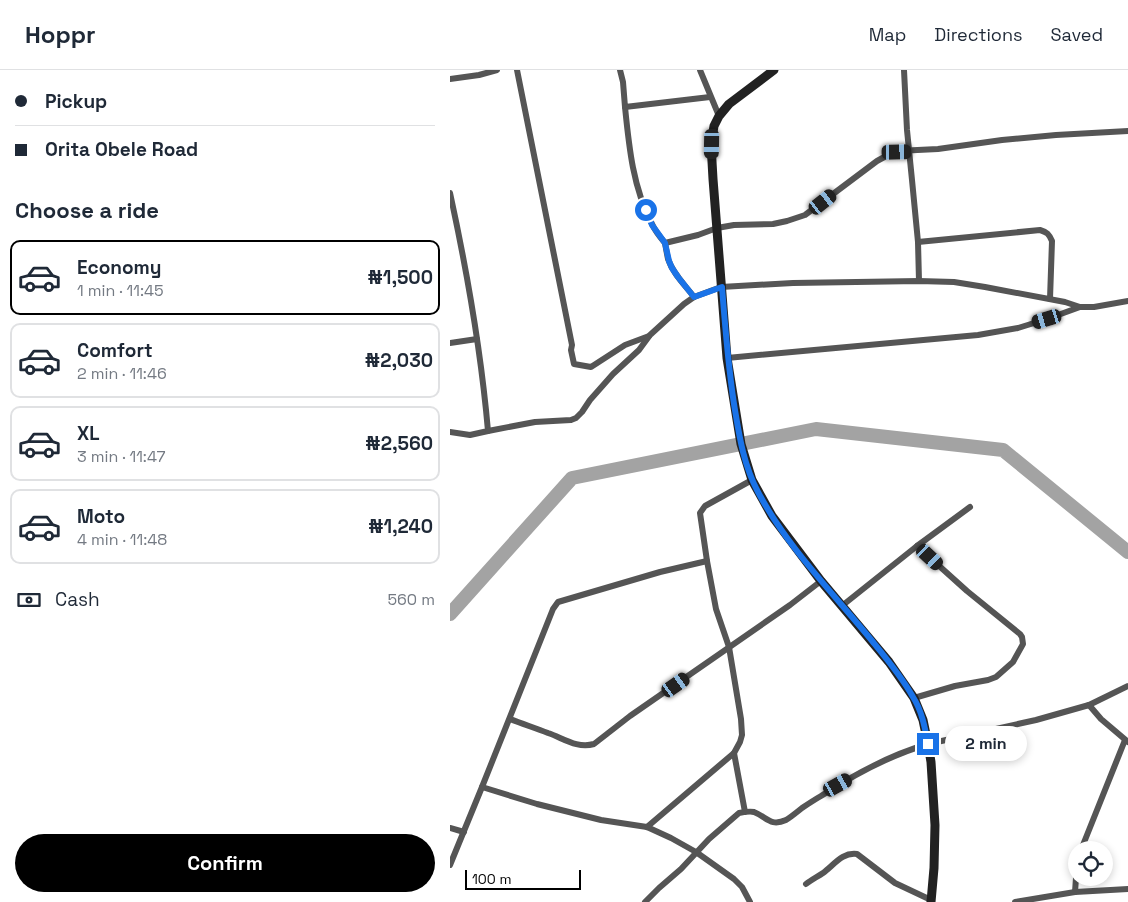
<!DOCTYPE html>
<meta charset="utf-8">
<style>
body{margin:0;font-family:"Space Grotesk",sans-serif;background:#f6f6f7;color:#1f2937;height:100vh;display:flex;flex-direction:column;font-size:19px;white-space:nowrap}
*{box-sizing:border-box;margin:0}
p{font-size:16px;color:#747a83}
.icon{flex:none;width:28px;height:28px;fill:none;stroke:currentColor;stroke-width:2;stroke-linecap:round;stroke-linejoin:round}
.map{position:relative;flex:1;overflow:hidden}
.side{display:flex;flex-direction:column;background:#fff;width:450px}
.side>*{flex:none}
.banner{display:grid;align-content:center;height:110px;padding:0 15px;background:#fff}
.tools{position:absolute;left:618px;top:771px;display:grid;gap:10px}
.tools a{display:grid;place-items:center;width:45px;height:45px;border-radius:50%;background:#fff;box-shadow:0 2px 8px #0003;font-size:25px}
.scale{position:absolute;left:15px;bottom:12px;width:116px;box-sizing:border-box;padding-left:5px;border:2px solid #000;border-top:0;font-size:14px;line-height:18px;white-space:nowrap;color:#000;-webkit-text-stroke:4px #fff;paint-order:stroke}
.end{position:absolute;width:22px;height:22px;margin:-11px;border:6px solid #1a73e8;background:#fff;box-shadow:0 0 0 2px #fff}
.from{border-radius:50%}
.bubble{position:absolute;height:35px;border-radius:18px;background:#fff;box-shadow:0 2px 8px #0003;font-size:16px;font-weight:700;line-height:35px;text-align:center}
.car{position:absolute;width:15px;height:30px;margin:-15px -8px;border-radius:6px;box-shadow:0 0 4px 1px #0007;background:linear-gradient(#222 24%,#8ab4d8 0 40%,#222 0 76%,#8ab4d8 0 86%,#222 0)}
.banner b{display:flex;align-items:center;gap:18px;height:48px;font-size:19px}
.banner b+b{border-top:1px solid #e0e1e3}
.banner i{width:12px;height:12px;background:#1f2937}
ul{padding:0;list-style:none}
li{display:flex;align-items:center;gap:15px;height:75px;margin:0 10px 8px;padding:0 5px;border:2px solid #e0e1e3;border-radius:10px}
li div{flex:1}
li b{display:block;font-size:19px}
li em{font-style:normal;font-weight:700}
li.active{border-color:#000}
li>.icon{width:45px;height:45px;stroke-width:1.5}
h2{padding:0 15px;font-size:22px;line-height:60px}
.pay{display:flex;align-items:center;gap:12px;height:55px;padding:0 15px;font-size:19px}
.pay p{margin-inline-start:auto}
.cta{display:flex;gap:10px;margin-top:auto;padding:10px 15px}
.cta a{flex:1;height:58px;border-radius:30px;background:#000;color:#fff;font-size:20px;font-weight:700;line-height:58px;text-align:center}
header{display:flex;align-items:center;gap:30px;box-sizing:border-box;height:70px;padding:0 25px;background:#fff;border-bottom:1px solid #e0e1e3}
header strong{font-size:24px}
nav{display:flex;gap:28px;margin-inline-start:auto;font-size:18px}
main{display:flex;flex:1;min-height:0}
.map>svg:first-child{display:block}
.lines{fill:none;stroke-linecap:round;stroke-linejoin:round}
.river{stroke:#a3a3a3;stroke-width:14}
.street{stroke:#555;stroke-width:6}
.secondary{stroke:#222;stroke-width:9}
.route{stroke:#1a73e8;stroke-width:6}
</style>
<header>
<strong>Hoppr</strong>
<nav><a>Map</a><a>Directions</a><a>Saved</a></nav>
</header>
<main>
<section class="side">
<div class="banner">
<b><i class="from"></i>Pickup</b>
<b><i></i>Orita Obele Road</b>
</div>
<h2>Choose a ride</h2>
<ul>
<li class="active"><svg class="icon" aria-label="car" viewBox="0 0 24 24"><path d="M5 17H2v-5l4-1 3-4h7l3 4 3 1v5h-3M9 17h6M6 11h13"/><circle cx="7" cy="17" r="2"/><circle cx="17" cy="17" r="2"/></svg><div><b>Economy</b><p>1 min · 11:45</p></div><em>₦1,500</em></li>
<li><svg class="icon" aria-label="car" viewBox="0 0 24 24"><path d="M5 17H2v-5l4-1 3-4h7l3 4 3 1v5h-3M9 17h6M6 11h13"/><circle cx="7" cy="17" r="2"/><circle cx="17" cy="17" r="2"/></svg><div><b>Comfort</b><p>2 min · 11:46</p></div><em>₦2,030</em></li>
<li><svg class="icon" aria-label="car" viewBox="0 0 24 24"><path d="M5 17H2v-5l4-1 3-4h7l3 4 3 1v5h-3M9 17h6M6 11h13"/><circle cx="7" cy="17" r="2"/><circle cx="17" cy="17" r="2"/></svg><div><b>XL</b><p>3 min · 11:47</p></div><em>₦2,560</em></li>
<li><svg class="icon" aria-label="car" viewBox="0 0 24 24"><path d="M5 17H2v-5l4-1 3-4h7l3 4 3 1v5h-3M9 17h6M6 11h13"/><circle cx="7" cy="17" r="2"/><circle cx="17" cy="17" r="2"/></svg><div><b>Moto</b><p>4 min · 11:48</p></div><em>₦1,240</em></li>
</ul>
<div class="pay"><svg class="icon" aria-label="cash" viewBox="0 0 24 24"><path d="M3 7h18v10H3z"/><circle cx="12" cy="12" r="2"/></svg>Cash<p>560 m</p></div>
<div class="cta"><a>Confirm</a></div>
</section>
<div class="map">
<svg width="678" height="832" viewBox="0 0 678 832">
<rect width="100%" height="100%" fill="#fff"/>
<g class="lines">
<!-- river -->
<path class="river" d="M0,544L122,408L366,359L553,380L678,482"/>
<!-- street -->
<g class="street">
<path d="M67,0L122,275L121,280L124,294L141,297L175,275L199,266"/>
<path d="M170,0L173,12L175,37L260,27"/>
<path d="M250,0L269,46"/>
<path d="M454,0L457,60L462,110L468,172L469,211"/>
<path d="M0,9L29,5L47,0"/>
<path d="M175,37C179,77 183,118 202,154C205,161 210,167 215,173L248,165L267,158L284,155L323,154L337,151L355,145L427,91L438,85L447,81L488,79L552,70L606,65L678,61"/>
<path d="M0,123C17,201 31,281 38,361L20,365L0,362"/>
<path d="M468,172L590,160C597,162 599,164 602,171L600,229"/>
<path d="M215,173C216,179 217,184 218,189C223,204 235,215 244,227"/>
<path d="M0,273L27,269"/>
<path d="M277,288L528,265L568,258L597,249L630,237"/>
<path d="M38,361L85,352L121,350L126,348L132,342L140,330L163,304L189,280L200,265L234,234L244,227L271,217L343,213L469,211L504,212L535,217L615,232L630,237H644L678,231"/>
<path d="M393,535L467,476L520,437"/>
<path d="M464,628L505,616L538,610L546,607L563,592L573,574L572,567L570,564L517,521L467,476"/>
<path d="M639,635L678,616"/>
<path d="M60,649C73,654 85,658 98,663C113,668 127,679 144,674L180,646L340,535L371,511"/>
<path d="M32,717L87,734L151,750L197,757L221,768L246,782L284,809L292,817L300,832"/>
<path d="M295,742L284,683L290,672L292,665L291,649L279,577L266,539L257,491L250,443L255,436L302,410"/>
<path d="M197,757L284,683"/>
<path d="M0,758L14,762"/>
<path d="M631,780L675,670"/>
<path d="M0,795L32,717L103,539L108,532L210,502L257,491"/>
<path d="M356,814C361,810 367,807 373,803C384,795 392,782 407,784L445,813L481,830"/>
<path d="M625,822L626,808"/>
<path d="M195,832L209,818L231,799L259,769L289,743C294,742 300,741 304,742C317,747 320,757 336,750C341,747 347,742 352,738C358,734 364,730 371,726C405,704 440,685 478,674L586,650L639,635L651,649L678,672"/>
<path d="M565,832L625,822L678,819"/>
</g>
<!-- secondary -->
<path class="secondary" d="M324,0L279,34L269,46L264,56L261,74L263,109L277,288L291,374L302,410L322,446L371,511L439,592L464,628L473,650L478,674L481,692L485,755L484,798L481,832"/>
</g>
<g class="lines">
<!-- route -->
<path class="route" d="M196,140L202,155L215,173L219,191L222,198L228,207L244,227L272,217C275,256 278,295 284,334C289,364 293,394 308,422C337,477 384,524 423,572C437,589 452,607 463,627C472,641 475,658 478,674"/>
</g>
</svg>
<div class="tools">
<a><svg class="icon" aria-label="locate" viewBox="0 0 24 24"><circle cx="12" cy="12" r="6"/><path d="M12 2v4M12 18v4M2 12h4M18 12h4"/></svg></a>
</div>
<div class="scale">100 m</div>
<i class="end from" style="left:196px;top:140px"></i>
<i class="end" style="left:478px;top:674px"></i>
<div class="bubble" style="left:495px;top:656px;width:82px">2 min</div>
<i class="car" style="left:262px;top:74px;rotate:181deg"></i>
<i class="car" style="left:447px;top:82px;rotate:89deg"></i>
<i class="car" style="left:373px;top:132px;rotate:52deg"></i>
<i class="car" style="left:597px;top:249px;rotate:253deg"></i>
<i class="car" style="left:480px;top:487px;rotate:133deg"></i>
<i class="car" style="left:226px;top:615px;rotate:55deg"></i>
<i class="car" style="left:388px;top:715px;rotate:61deg"></i>
</div>
</main>
